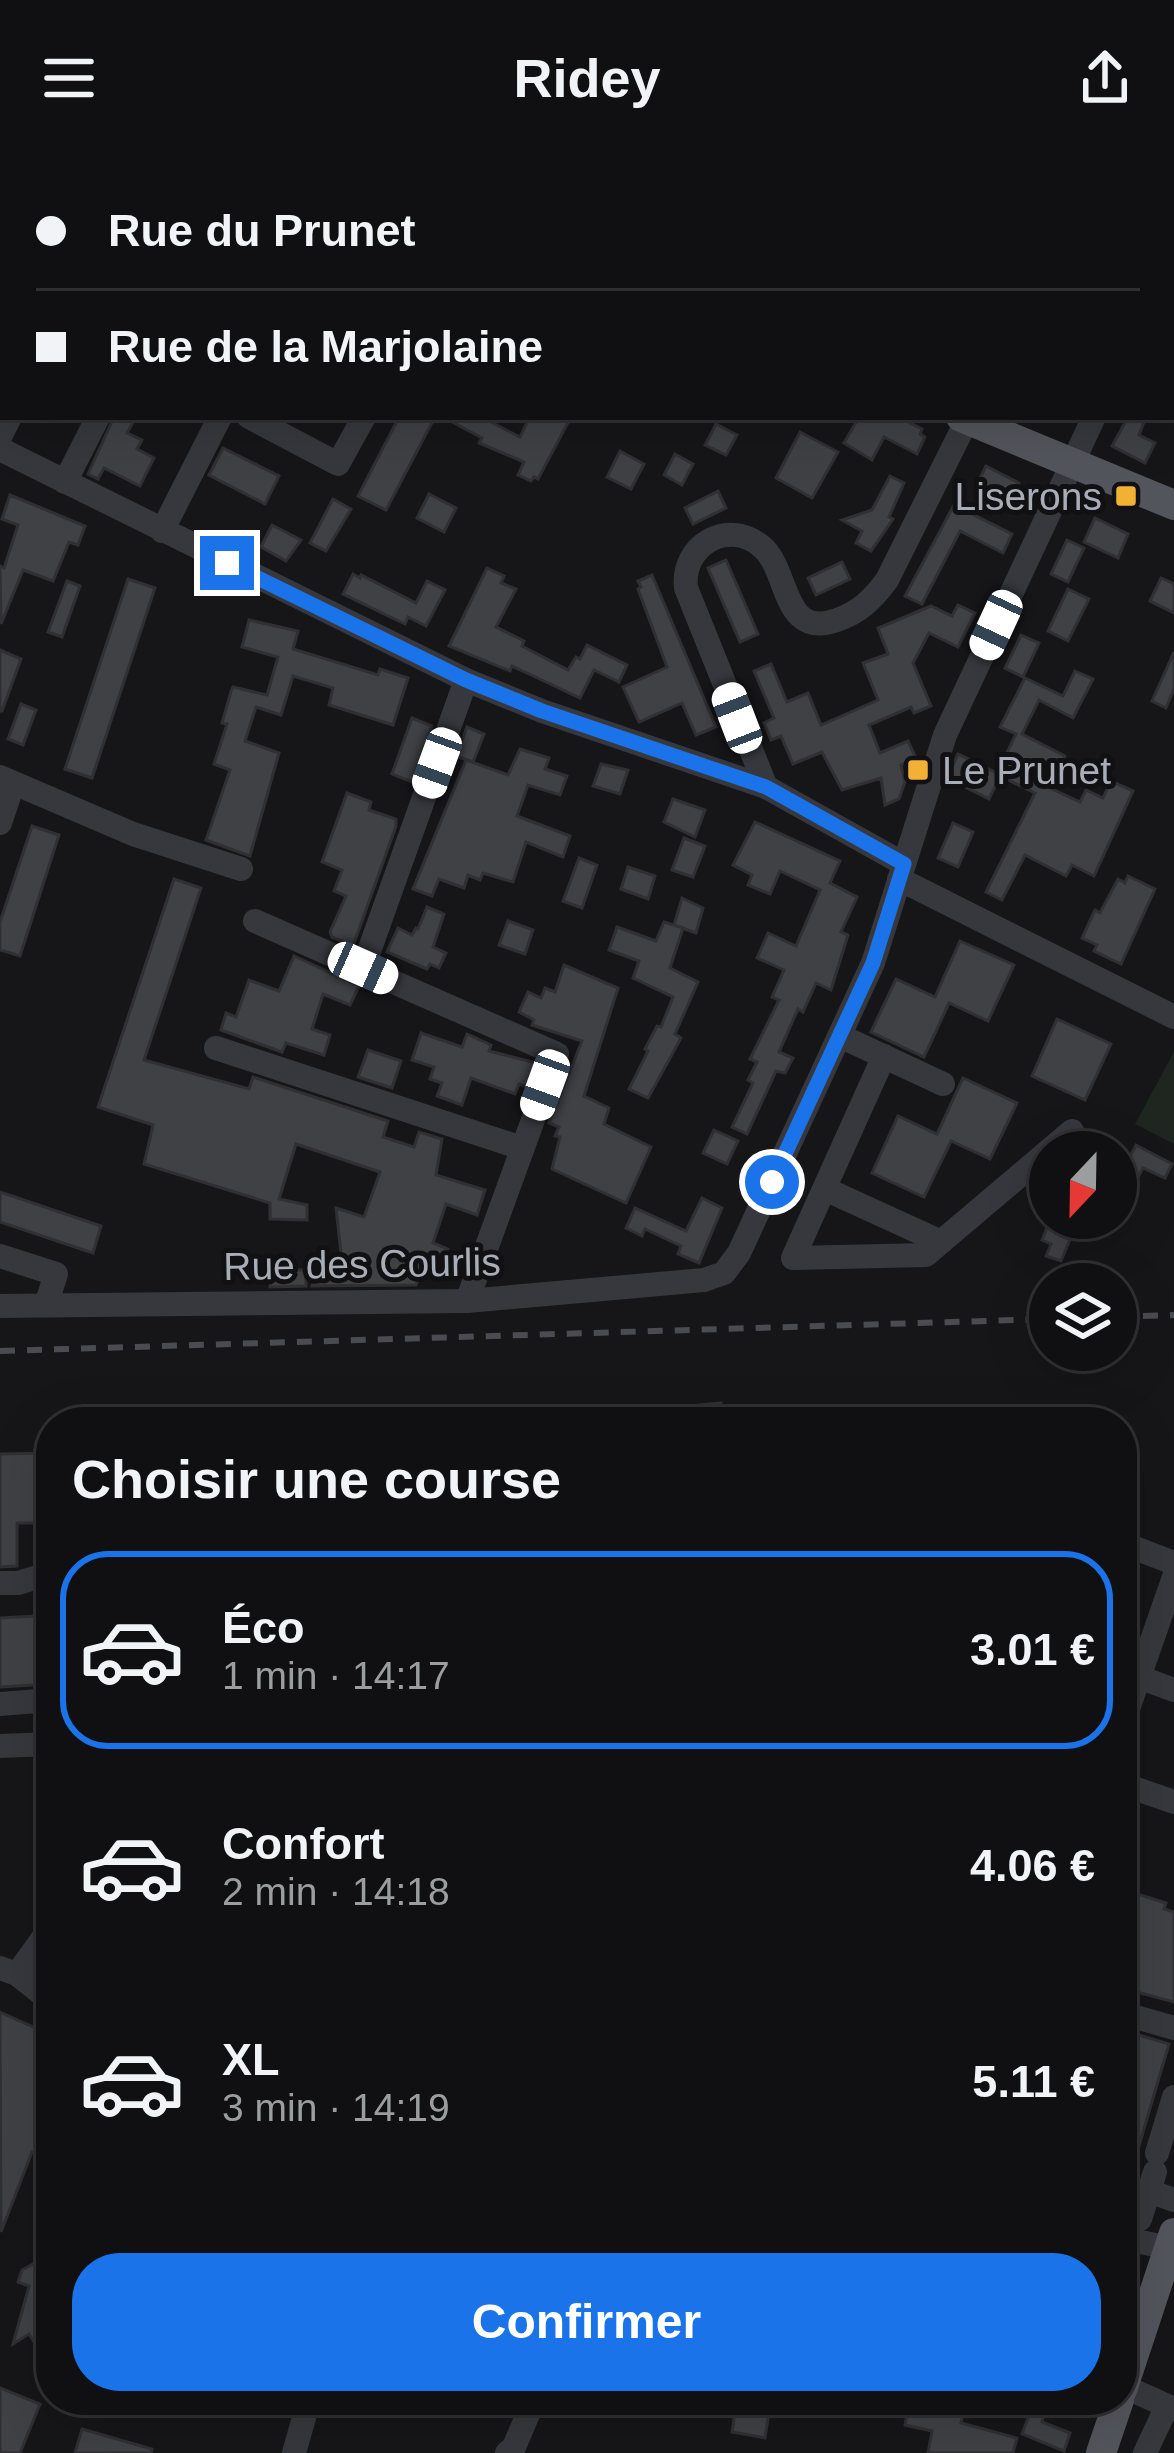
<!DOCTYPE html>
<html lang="fr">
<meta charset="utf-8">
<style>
body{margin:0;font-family:Helvetica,sans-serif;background:#19191b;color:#f1f3f6;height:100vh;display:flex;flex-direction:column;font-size:45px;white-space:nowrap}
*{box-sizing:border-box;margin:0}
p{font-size:39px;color:#9c9d9f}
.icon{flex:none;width:66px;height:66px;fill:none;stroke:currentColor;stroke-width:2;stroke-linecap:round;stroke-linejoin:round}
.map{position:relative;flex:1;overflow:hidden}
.panel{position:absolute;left:36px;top:1251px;width:1101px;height:1008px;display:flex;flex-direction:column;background:#101012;border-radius:48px;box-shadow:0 12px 48px #0002,0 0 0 3px #303032}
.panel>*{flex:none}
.top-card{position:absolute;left:0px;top:0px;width:1176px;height:264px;box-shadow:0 12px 48px #0002,0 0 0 3px #303032;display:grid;align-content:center;height:264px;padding:0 36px;background:#101012}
.needle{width:78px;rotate:202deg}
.tools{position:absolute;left:1029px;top:975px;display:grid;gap:24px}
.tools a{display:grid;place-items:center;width:108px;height:108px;border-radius:50%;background:#101012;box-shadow:0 12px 48px #0002,0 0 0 3px #303032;font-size:60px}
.end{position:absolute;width:54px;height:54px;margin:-27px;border:15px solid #1a73e8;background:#fff;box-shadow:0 0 0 6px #fff}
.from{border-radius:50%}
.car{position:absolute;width:36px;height:72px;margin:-36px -18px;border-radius:15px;box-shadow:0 0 9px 3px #0007;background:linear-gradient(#fff 24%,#345 0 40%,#fff 0 76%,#345 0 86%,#fff 0)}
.top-card b{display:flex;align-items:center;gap:42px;height:114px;font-size:45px}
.top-card b+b{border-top:3px solid #303032}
.top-card i{width:30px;height:30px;background:#f1f3f6}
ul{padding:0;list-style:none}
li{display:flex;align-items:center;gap:36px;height:198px;margin:0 24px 18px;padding:0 12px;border:6px solid transparent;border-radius:48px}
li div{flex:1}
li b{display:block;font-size:45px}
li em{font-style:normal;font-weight:600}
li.on{border-color:#1a73e8}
li>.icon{width:108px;height:108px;stroke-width:1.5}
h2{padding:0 36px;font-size:54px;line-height:144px}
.cta{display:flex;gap:24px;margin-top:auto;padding:24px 36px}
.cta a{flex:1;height:138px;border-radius:48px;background:#1a73e8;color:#fff;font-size:48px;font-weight:600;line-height:138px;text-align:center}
header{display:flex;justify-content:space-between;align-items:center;height:156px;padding:0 36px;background:#101012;font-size:54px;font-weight:600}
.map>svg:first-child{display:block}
.green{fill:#1e261f}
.building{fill:#404145;stroke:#303034;stroke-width:3}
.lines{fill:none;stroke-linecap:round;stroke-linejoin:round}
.minor{stroke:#37383d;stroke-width:24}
.major{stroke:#53555c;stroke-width:30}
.rail{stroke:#4a4c52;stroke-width:6;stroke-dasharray:15 12;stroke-linecap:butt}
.route{stroke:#1a73e8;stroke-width:15}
.poi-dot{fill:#f2b134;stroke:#111113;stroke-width:4.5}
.labels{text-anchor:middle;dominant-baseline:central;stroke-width:10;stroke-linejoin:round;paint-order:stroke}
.poi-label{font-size:39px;fill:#a8adb8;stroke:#111113;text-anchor:end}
.street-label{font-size:39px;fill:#a8adb8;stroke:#111113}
</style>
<header><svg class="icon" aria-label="menu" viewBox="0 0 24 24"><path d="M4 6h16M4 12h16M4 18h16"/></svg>Ridey<svg class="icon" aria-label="share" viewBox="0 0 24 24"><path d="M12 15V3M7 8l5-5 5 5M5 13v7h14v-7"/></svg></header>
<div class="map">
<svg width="1174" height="2297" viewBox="0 0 1174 2297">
<rect width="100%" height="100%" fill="#161618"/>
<!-- green -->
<path class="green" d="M1174,896V988L1135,968Z"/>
<!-- building -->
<g class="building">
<path d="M114,261H136L127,277L142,284L137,293L154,302L140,330L104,312L98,323L88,318Z"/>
<path d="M399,261H435L386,354L358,340Z"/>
<path d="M443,261H481L520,281L530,261H571L538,323L534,321L531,325L518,319L524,306L479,287L482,282Z"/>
<path d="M859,261H898L922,273L920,278L925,281L917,298L884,281L872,304L844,287Z"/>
<path d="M1128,261H1146L1139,279L1155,287L1145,307L1112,290Z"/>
<path d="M716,268L737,279L726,299L705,289Z"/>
<path d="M800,276L838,296L812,342L776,322Z"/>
<path d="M223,292L279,320L265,348L209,319Z"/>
<path d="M620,295L644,308L631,333L607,321Z"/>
<path d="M675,298L693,308L682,329L664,319Z"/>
<path d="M986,310L1019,327L1011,345L977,328Z"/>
<path d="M890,320L904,327L889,361L893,363L871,395L856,387L862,375L842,364L872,354Z"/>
<path d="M718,335L726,352L693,368L685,352Z"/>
<path d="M429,338L456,352L444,376L417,362Z"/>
<path d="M10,339L85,370L78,389L69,386L53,425L23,414L1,468L0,410L4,412L18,369L2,363Z"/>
<path d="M333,343L351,353L326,395L310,387Z"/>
<path d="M954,349L1012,378L1003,397L960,375L922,448L905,440Z"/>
<path d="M1095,362L1128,378L1118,402L1084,386Z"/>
<path d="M272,369L301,384L286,405L261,391Z"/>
<path d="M1067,384L1084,392L1068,426L1051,418Z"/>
<path d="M726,404L758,478L740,486L708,412Z"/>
<path d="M842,406L850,423L816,439L808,422Z"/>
<path d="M487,412L504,420L501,427L516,433L496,471L524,485L522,490L568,514L576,501L580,503L587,489L627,509L619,526L594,514L580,542L512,510L510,515L449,490Z"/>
<path d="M353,418L360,422L361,419L416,447L427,425L445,434L426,470L408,461L405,468L343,438Z"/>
<path d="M652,419L716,571L696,579L682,547L639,566L623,531L667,511L638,433L641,431L638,425Z"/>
<path d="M1161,422L1174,428V457L1150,445Z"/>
<path d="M128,423L155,432L92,622L65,613Z"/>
<path d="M67,425L80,430L62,481L48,476Z"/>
<path d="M1068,433L1089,443L1068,485L1048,475Z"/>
<path d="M958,449L975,457L958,491L929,477L913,507L931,550L914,557L911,551L869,569L880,597L908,585L916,602L901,609L905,626L899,643L885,649L881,622L842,634L822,596L793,608L781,580L771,584L764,567L774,562L754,515L771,508L787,546L808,537L821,569L878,544L863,507L888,498L878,472L931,450L952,460Z"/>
<path d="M249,464L298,475L293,493L378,519L380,513L408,522L393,569L329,549L333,532L293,520L281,559L256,551L245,585L279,597L250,700L206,684L230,614L214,608L227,568L222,567L231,535L233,531L267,539L278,501L242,491Z"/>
<path d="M1021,479L1039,487L1023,521L1005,512Z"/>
<path d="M0,494L21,503L2,555H0Z"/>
<path d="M1174,496V533L1166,552L1152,545Z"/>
<path d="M1075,515L1093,523L1073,562L1039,544L1022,578L1065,600L1050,632L1080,646L1086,634L1103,642L1111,625L1133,635L1094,720L1072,709L1066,720L1025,699L1002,744L986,736L1035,637L1000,620L989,643L949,623L952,611L958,598L997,617L1016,578L1000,571L1025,522L1063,540Z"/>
<path d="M21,548L36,554L23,589L8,583Z"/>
<path d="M412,562L432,570L412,626L392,618Z"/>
<path d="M467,571L484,578L473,606L456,600Z"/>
<path d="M520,593L549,602L545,613L567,620L560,639L528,629L517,660L570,680L563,701L526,686L513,726L483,717L480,724L468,719L464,732L439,723L432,740L413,733L466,604L508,619Z"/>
<path d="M601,608L628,614L620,638L593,630Z"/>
<path d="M347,637L371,646L369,654L396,663V670L353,790L332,781L330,776L346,740L334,735L342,714L322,706Z"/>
<path d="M673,643L705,654L695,681L664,666Z"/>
<path d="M755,666L840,705L830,727L857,741L841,776L848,779L831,834L816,827L803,856L798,853L779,896L793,902L785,917L776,915L747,978L732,971L753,927L748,924L757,906L750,903L779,844L772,841L784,814L757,802L768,777L796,790L820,734L780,715L770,738L748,729L752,719L733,709Z"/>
<path d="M953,667L973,676L958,711L938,702Z"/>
<path d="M32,670L59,679L20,800L0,794V766Z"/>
<path d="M684,682L705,690L693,721L672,714Z"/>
<path d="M579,702L597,709L582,752L563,745Z"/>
<path d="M628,711L655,720L648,743L621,733Z"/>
<path d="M1128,720L1155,733L1121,808L1094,795L1097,789L1082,782L1095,754L1100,757L1118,723L1125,727Z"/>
<path d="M174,723L201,732L144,904L249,933L253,921L388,965L383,981L414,991L419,976L442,983L436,1019L485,1034L477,1059L446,1048L433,1087L448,1093L445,1101L463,1107L457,1123L421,1117L416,1129L312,1130L317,1114L343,1115L336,1052L364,1061L380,1016L296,988L279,1043L307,1049V1064L270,1063V1047L144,1008L153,969L98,951Z"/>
<path d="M682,742L703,752L696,777L674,769Z"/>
<path d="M427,751L444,758L433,791L446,797L439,812L430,808L427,813L387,796L398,772L412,779L416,772L418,773Z"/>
<path d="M508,765L533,774L525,798L499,789Z"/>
<path d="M664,766L683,772L670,812L698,826L675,878L681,882L648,942L629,933L648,895L645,893L657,870L661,871L673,841L633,822L639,805L609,794L617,771L656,785Z"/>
<path d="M960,785L1014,809L988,865L949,847L924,901L871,876L896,823L935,841Z"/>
<path d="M294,800L359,830L350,849L323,838L312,873L330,879L324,899L286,887L282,896L221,874L226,857L236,861L249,824L279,835Z"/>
<path d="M564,809L618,832L584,940L609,952L604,968L651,991L626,1047L552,1013L560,981L555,980L559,971L549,967L582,885L532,869L534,864L519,856L528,836L541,842L545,832L555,836Z"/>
<path d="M1057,863L1111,888L1085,944L1032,920Z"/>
<path d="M421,877L462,891L467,878L491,889L489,895L536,907L527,931L519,928L515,938L471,922L462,949L437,940L442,927L430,923L434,911L412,904Z"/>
<path d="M368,894L401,905L392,932L358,921Z"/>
<path d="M963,922L1017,947L990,1003L951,985L924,1041L872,1017L898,960L937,978Z"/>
<path d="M714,974L738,985L727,1008L703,997Z"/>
<path d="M1136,989L1172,1008L1165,1022L1143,1012L1131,1034L1116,1026V1013L1121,1003L1127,1007Z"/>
<path d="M0,1036L101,1070L93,1097L0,1066Z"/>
<path d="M702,1042L722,1052L699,1107L678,1098L681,1090L645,1073L642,1080L626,1072L635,1052L686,1075Z"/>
<path d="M1051,1062H1079L1061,1105L1046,1100L1051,1088L1042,1084Z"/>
<path d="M270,1114H306V1130L270,1131Z"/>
<path d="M721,1247L723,1266H640L639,1255Z"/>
<path d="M51,1297V1367H17V1410L0,1411V1298Z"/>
<path d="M51,1459V1528L0,1531V1462Z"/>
<path d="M1122,1733L1166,1747L1164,1753L1174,1756V1846L1122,1832Z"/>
<path d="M0,1856L51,1879V2003L32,1996L1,2076Z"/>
<path d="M1122,1874L1169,1888L1126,2034L1122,2033Z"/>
<path d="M51,2098V2179L34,2186L29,2178L13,2188L29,2130L18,2126L22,2114Z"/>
<path d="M0,2232L40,2248L20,2297H0Z"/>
<path d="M910,2244L946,2248L947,2244H966L961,2267L1017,2282L1013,2297H928L932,2275L905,2269Z"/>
<path d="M1035,2244H1047L1042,2266L1070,2277L1064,2295L1022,2278Z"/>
<path d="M736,2250L769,2256L765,2282L732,2276Z"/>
<path d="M82,2273L152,2293L151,2297H75Z"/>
</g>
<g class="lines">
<!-- minor -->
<g class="minor">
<path d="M229,3L231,0"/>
<path d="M642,3L644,0"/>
<path d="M1044,3L1046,0"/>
<path d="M1173,94L1174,91"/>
<path d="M1173,116L1174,117"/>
<path d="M249,261L338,308L364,261"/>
<path d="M0,281L10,261"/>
<path d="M0,293L466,524L542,555L766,631L904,708"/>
<path d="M65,326L98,261"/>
<path d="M162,375L220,261"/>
<path d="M0,621L133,678L241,713"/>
<path d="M766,631L686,432C681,390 727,362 761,390C790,413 781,484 837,464C860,456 873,443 887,424L967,264"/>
<path d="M0,667L9,640L8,627"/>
<path d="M899,723L1174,861"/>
<path d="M255,765L557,898L467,1145"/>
<path d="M363,812L466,524"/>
<path d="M840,880L943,928"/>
<path d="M216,892L522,992"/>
<path d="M825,1033L941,1086L926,1099L793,1102L884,900"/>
<path d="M941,1086L1072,975"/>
<path d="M0,1100L56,1118L46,1149"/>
<path d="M0,1150L467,1145L704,1124L724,1117L739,1097L873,807L945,579L1094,261"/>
<path d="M1122,1387L1174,1407"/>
<path d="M0,1427H18L51,1417"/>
<path d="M1139,1521L1174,1534"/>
<path d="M0,1548L51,1544"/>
<path d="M1122,1570L1174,1421"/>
<path d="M0,1590L51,1588"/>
<path d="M1122,1628L1174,1646"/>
<path d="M0,1812L17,1818L51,1845"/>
<path d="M17,1818L51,1771"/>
<path d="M1122,1857L1174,1872"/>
<path d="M1157,1997L1174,1941"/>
<path d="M1149,2035L1174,2044"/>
<path d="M1122,2059L1140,2063L1155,2016"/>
<path d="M1122,2082L1169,2092"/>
<path d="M1123,2230L1174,2253"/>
<path d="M294,2297L309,2244"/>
<path d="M507,2297L514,2291L534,2244"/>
<path d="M1145,2297L1167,2250"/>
</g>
<!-- major -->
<g class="major">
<path d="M451,0L458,3"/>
<path d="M961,261L1174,349"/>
<path d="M1122,2234L1174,2077"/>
<path d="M1101,2297L1119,2244"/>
</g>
<!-- rail -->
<g class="rail">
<path d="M1116,1161L1174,1159"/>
<path d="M0,1195L1050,1163"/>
</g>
</g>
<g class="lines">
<!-- route -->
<path class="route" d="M227,407L466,524L542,555L766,631L904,708L873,807L772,1026"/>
</g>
<!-- markers -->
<g class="poi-dot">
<rect x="1114" y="328" width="24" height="24" rx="6"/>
<rect x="906" y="602" width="24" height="24" rx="6"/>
</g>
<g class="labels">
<!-- poi labels -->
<g class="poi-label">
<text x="1102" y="340">Liserons</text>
<text x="942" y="614" text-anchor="start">Le Prunet</text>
</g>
<!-- street labels -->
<g class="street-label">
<text transform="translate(362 1108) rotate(-1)">Rue des Courlis</text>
</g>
</g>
</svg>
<div class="tools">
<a><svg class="needle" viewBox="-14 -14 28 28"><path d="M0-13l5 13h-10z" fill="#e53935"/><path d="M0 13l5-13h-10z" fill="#9c9d9f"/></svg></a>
<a><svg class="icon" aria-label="layers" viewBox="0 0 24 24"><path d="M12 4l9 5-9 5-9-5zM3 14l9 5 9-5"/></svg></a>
</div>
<i class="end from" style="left:772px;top:1026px"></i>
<i class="end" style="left:227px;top:407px"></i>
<i class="car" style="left:996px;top:469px;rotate:205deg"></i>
<i class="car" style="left:737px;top:562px;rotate:339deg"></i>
<i class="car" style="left:437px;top:607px;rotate:200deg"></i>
<i class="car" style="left:363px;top:812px;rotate:114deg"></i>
<i class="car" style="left:545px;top:929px;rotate:200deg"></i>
<div class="top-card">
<b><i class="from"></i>Rue du Prunet</b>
<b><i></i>Rue de la Marjolaine</b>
</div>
<section class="panel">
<h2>Choisir une course</h2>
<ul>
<li class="on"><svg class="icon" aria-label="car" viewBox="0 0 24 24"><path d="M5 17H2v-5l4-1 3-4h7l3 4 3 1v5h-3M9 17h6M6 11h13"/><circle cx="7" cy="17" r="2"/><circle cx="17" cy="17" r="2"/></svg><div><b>Éco</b><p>1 min · 14:17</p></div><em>3.01 €</em></li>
<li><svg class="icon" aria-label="car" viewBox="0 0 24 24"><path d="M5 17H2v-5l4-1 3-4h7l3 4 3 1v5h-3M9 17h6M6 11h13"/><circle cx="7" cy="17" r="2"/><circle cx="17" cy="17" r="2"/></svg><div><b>Confort</b><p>2 min · 14:18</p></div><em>4.06 €</em></li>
<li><svg class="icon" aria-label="car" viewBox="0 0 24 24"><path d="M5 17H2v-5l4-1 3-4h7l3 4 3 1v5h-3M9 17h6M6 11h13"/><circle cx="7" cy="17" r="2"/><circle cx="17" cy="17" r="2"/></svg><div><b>XL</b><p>3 min · 14:19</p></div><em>5.11 €</em></li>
</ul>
<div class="cta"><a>Confirmer</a></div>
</section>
</div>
